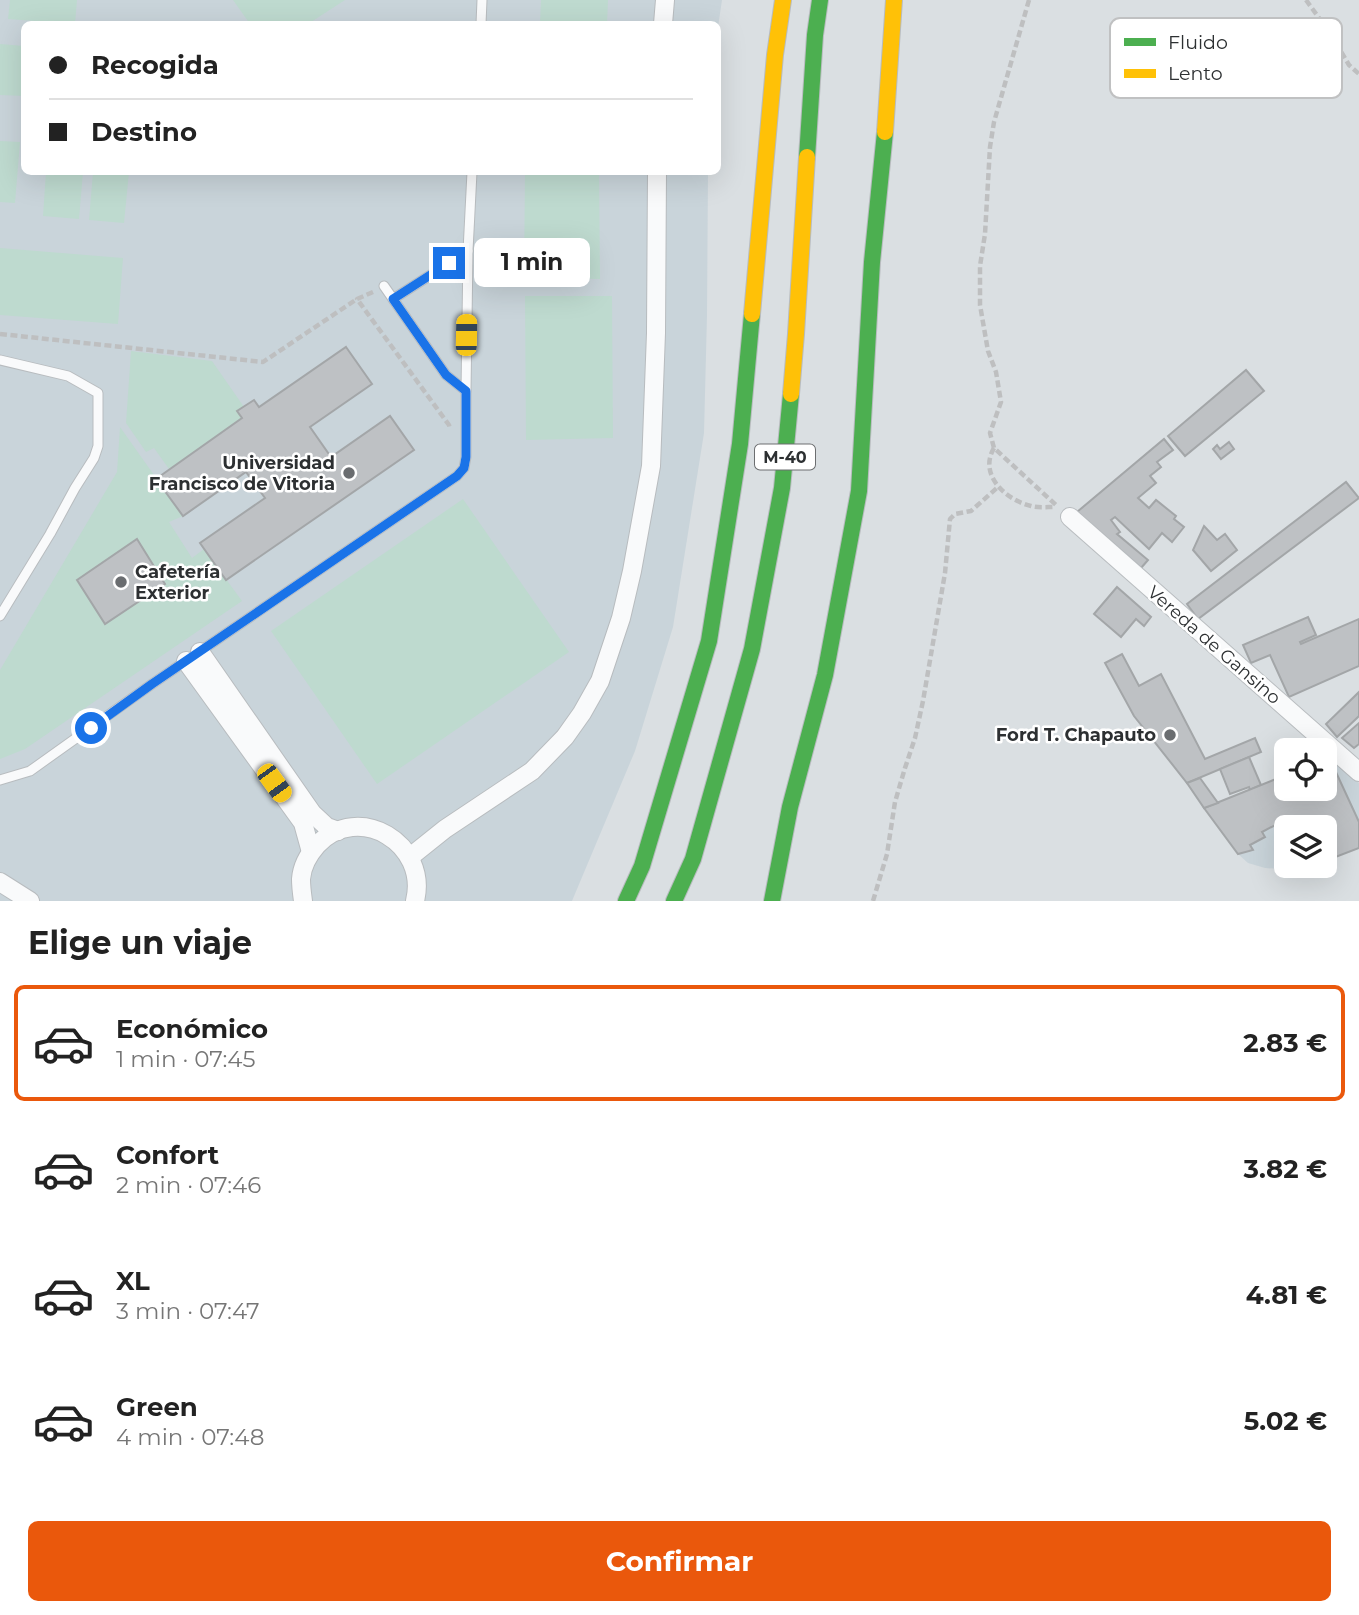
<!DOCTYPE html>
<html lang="es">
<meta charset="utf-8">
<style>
body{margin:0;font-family:Montserrat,sans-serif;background:#f6f6f6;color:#222;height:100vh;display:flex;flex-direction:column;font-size:26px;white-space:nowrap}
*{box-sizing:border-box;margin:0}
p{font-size:23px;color:#767676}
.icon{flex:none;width:38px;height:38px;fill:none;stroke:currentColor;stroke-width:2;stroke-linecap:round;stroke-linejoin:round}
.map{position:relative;height:901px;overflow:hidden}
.drawer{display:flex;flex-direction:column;background:#fff;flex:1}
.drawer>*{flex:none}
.hud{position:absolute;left:21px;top:21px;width:700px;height:154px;border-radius:10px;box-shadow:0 7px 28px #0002;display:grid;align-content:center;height:154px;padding:0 28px;background:#fff}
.tools{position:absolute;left:1274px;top:738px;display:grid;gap:14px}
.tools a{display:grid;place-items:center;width:63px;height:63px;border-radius:10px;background:#fff;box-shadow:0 7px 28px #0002;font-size:35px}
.end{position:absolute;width:32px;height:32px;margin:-16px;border:9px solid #1a73e8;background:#fff;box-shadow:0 0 0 4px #fff}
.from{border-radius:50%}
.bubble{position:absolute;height:49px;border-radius:10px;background:#fff;box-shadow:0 7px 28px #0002;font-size:23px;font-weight:700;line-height:49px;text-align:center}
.car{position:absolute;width:21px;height:42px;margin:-21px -10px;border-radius:9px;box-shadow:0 0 5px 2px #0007;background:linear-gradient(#f5c518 24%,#345 0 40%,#f5c518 0 76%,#345 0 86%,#f5c518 0)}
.hud b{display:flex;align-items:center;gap:24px;height:66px;font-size:26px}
.hud b+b{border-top:2px solid #e0e0e0}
.hud i{width:18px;height:18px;background:#222}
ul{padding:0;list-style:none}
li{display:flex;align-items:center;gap:21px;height:116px;margin:0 14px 10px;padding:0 14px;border:4px solid transparent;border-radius:10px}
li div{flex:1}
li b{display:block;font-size:26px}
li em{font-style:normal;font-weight:700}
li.on{border-color:#ea580c}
li>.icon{width:63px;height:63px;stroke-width:1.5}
h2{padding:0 28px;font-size:32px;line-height:84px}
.primary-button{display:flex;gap:14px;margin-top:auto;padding:14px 28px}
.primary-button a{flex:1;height:80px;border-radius:10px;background:#ea580c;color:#fff;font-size:28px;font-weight:700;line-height:80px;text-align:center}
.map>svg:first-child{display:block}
.built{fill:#c9d4da}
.green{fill:#bedacf}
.building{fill:#bec1c4;stroke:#a3a6a8;stroke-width:2}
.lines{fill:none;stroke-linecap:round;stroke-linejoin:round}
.lane-casing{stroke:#b8bcbf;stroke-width:11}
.street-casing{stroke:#b8bcbf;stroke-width:20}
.fast-casing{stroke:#b8bcbf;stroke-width:18}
.slow-casing{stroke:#b8bcbf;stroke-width:18}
.path{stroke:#bebfc0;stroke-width:4.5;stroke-dasharray:7 3.5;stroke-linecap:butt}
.lane{stroke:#f9fafb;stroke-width:9}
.street{stroke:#f9fafb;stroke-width:18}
.fast{stroke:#4caf50;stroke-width:16}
.slow{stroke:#ffc107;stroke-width:16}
.route{stroke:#1a73e8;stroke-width:9}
.poi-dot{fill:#6a6d70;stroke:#fff;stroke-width:2.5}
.labels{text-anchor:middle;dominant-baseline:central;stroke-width:5;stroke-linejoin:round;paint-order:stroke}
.shield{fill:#fff;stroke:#6c6e70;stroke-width:2}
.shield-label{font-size:16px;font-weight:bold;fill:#2d3032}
.poi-label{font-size:18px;font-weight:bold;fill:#2d3032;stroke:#fff;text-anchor:end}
.street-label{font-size:18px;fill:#2d3032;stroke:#fff}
.key{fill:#fff;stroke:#c0c1c2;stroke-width:2}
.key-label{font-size:19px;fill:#2d3032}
</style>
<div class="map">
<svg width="1359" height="901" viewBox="0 0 1359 901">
<rect width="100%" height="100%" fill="#dadfe2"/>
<!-- built -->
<g class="built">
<path d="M0,0H722L718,27V24H24V172H708L707,315L704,433L673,627L635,751L572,901H0Z"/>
<path d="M1329,757L1359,783V848L1325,859V828H1286V866H1304L1292,870L1265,868L1248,863L1238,854L1204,808L1286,775V789H1325V759Z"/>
</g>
<!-- green -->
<g class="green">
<path d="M10,0H77L75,24L8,19Z"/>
<path d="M233,0H345L308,24H250Z"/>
<path d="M541,0H608L607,24H540Z"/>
<path d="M0,44L24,46V96L0,95Z"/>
<path d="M0,141L20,142L15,203L0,202Z"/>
<path d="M46,172H83L79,219L43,216Z"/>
<path d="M93,172H129L124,223L89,220Z"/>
<path d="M525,172H599L600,279L524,278Z"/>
<path d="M0,248L123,258L118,324L0,315Z"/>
<path d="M525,296H612L613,438L526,440Z"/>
<path d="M131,351L212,361L244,407L237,411L242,418L169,469L154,448L146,452L126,423Z"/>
<path d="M120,427L183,516L169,522L192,558L204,549L242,601L25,749L0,759V670L117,472Z"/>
<path d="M463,499L569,652L377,784L271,631Z"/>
</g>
<!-- building -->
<g class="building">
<path d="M346,347L372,384L310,427L331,457L390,416L414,450L226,580L200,543L265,498L246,472L183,516L156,479L242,418L237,411L254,400L259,407Z"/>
<path d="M1246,370L1264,391L1185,456L1168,436Z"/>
<path d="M1164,439L1173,450L1157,462L1161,467L1150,476L1156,483L1138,498L1149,508L1156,500L1176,516L1174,519L1184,527L1172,542L1162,533L1149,549L1115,517L1111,520L1120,532L1117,534L1148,560L1141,568L1077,512Z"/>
<path d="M1229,442L1234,449L1221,459L1213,449L1217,445L1220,449Z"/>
<path d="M1346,482L1359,498L1198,619L1187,604Z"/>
<path d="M1204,526L1217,540L1225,534L1237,550L1211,571L1193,550Z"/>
<path d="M137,539L165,584L105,624L77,580Z"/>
<path d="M1117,587L1151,617L1144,626L1136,619L1121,637L1094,614Z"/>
<path d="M1308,617L1316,635L1300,642L1301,644L1359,619V666L1289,697L1270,655L1251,663L1243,645Z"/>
<path d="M1122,654L1139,686L1161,674L1205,759L1255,738L1261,752L1187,783L1134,716L1105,663Z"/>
<path d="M1359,692V716L1337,737L1326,724Z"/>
<path d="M1359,723V744L1354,748L1342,738Z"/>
<path d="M1249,757L1261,785L1250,790L1249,787L1230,794L1220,769Z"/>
<path d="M1329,757L1359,822V848L1325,861V828H1286V832L1284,833L1279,823L1262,832L1265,837L1250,845L1253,850L1238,854L1204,808L1286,775V789H1325V759Z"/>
<path d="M1200,778L1218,803L1204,808L1187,783Z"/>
</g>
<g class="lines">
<!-- lane casing -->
<g class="lane-casing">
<g id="lane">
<path d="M481,24L482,0"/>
<path d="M468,251L472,172"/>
<path d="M393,299L468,251L466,391"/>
<path d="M0,360L68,376L98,393V446L94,458L75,488L50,534L0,616"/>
<path d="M0,780L30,771L152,684L457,476L464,468L466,457V391L446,375L384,286"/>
</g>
</g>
<!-- street casing -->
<g class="street-casing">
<g id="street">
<path d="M663,24L665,0"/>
<path d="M1070,517L1359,772"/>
<path d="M200,652L312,813L327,827L338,831"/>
<path d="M186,661L303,823L311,852"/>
<path d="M410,857L445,829L532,771L565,737L582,713L600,681L621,618L632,571L651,466L656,333L657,172"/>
<path d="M0,882L30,901"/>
<path d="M303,901C302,894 301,886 301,879C302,866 309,854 317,845C359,801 429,844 415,901"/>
</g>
</g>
<!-- fast casing -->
<g class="fast-casing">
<g id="fast">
<path d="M807,157L815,35L820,0"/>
<path d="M626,901L642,866L709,641L740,444L752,314"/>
<path d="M674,901L693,859L752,649L782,488L791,394"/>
<path d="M772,901L790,807L825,675L859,491L872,262L885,132"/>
</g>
</g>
<!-- slow casing -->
<g class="slow-casing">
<g id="slow">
<path d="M885,132L894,0"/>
<path d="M752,314L775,55L783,0"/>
<path d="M791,394L796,334L807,157"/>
</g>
</g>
<!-- path -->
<g class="path">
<path d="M1029,0L994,122L990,147L985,234L980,266V305L988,351L996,372L1001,402L990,433L994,448L1056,505"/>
<path d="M1306,0L1332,36L1349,65L1359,74"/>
<path d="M373,292L357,299L449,425L450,429"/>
<path d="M0,334L263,362L357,299"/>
<path d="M994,448C978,475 1006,500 1031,506C1038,508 1047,507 1054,507"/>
<path d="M873,901L887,854L895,802L905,768L915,738L923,701L945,573L950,519L955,514L971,511L998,487"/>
</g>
<!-- lane -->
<use href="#lane" class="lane"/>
<!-- street -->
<use href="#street" class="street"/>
<!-- fast -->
<use href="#fast" class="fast"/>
<!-- slow -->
<use href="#slow" class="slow"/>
</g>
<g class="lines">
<!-- route -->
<path class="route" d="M91,728L152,684L457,476L464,468L466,457V391L446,375L393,299L449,263"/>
</g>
<!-- markers -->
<g class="poi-dot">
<circle cx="349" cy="473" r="7"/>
<circle cx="121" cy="582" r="7"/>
<circle cx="1170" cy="735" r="7"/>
</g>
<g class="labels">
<!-- shield labels -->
<rect class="shield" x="755" y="444.5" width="60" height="25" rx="5"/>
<g class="shield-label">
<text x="785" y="457">M-40</text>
</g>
<!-- poi labels -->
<g class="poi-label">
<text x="335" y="463">Universidad<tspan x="335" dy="21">Francisco de Vitoria</tspan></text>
<text x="135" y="572" text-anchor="start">Cafetería<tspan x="135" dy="21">Exterior</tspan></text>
<text x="1156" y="735">Ford T. Chapauto</text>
</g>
<!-- street labels -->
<g class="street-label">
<text transform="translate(1214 645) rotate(41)">Vereda de Gansino</text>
</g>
</g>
<!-- legend -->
<rect x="1110" y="18" width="232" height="80" rx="10" class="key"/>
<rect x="1124" y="38" width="32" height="8" fill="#4caf50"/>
<rect x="1124" y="69" width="32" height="9" fill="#ffc107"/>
<g class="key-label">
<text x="1168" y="49">Fluido</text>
<text x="1168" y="80">Lento</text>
</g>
</svg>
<div class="tools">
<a><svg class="icon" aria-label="locate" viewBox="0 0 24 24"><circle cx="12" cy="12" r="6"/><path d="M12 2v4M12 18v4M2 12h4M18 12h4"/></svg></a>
<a><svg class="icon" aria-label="layers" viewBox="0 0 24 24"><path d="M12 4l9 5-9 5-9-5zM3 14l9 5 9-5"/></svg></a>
</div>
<i class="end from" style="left:91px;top:728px"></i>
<i class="end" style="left:449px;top:263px"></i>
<div class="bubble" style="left:474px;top:238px;width:116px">1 min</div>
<i class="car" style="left:466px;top:335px;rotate:1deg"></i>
<i class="car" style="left:274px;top:783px;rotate:144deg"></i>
<div class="hud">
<b><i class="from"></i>Recogida</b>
<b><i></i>Destino</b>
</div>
</div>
<section class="drawer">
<h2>Elige un viaje</h2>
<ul>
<li class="on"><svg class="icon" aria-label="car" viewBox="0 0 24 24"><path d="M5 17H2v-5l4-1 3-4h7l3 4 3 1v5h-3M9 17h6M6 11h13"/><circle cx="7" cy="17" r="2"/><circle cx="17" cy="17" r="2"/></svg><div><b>Económico</b><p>1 min · 07:45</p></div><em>2.83 €</em></li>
<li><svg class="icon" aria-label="car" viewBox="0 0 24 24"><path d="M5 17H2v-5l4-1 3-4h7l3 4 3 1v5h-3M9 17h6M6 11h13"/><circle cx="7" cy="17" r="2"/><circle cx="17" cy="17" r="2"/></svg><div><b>Confort</b><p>2 min · 07:46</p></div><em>3.82 €</em></li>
<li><svg class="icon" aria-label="car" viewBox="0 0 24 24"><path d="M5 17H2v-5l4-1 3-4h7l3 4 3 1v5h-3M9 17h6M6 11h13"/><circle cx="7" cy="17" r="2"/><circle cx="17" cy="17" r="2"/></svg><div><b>XL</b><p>3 min · 07:47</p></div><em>4.81 €</em></li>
<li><svg class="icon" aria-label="car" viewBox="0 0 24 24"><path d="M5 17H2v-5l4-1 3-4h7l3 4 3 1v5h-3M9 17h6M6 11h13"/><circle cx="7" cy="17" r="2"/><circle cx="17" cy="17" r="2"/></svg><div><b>Green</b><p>4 min · 07:48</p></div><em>5.02 €</em></li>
</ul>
<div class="primary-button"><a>Confirmar</a></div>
</section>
